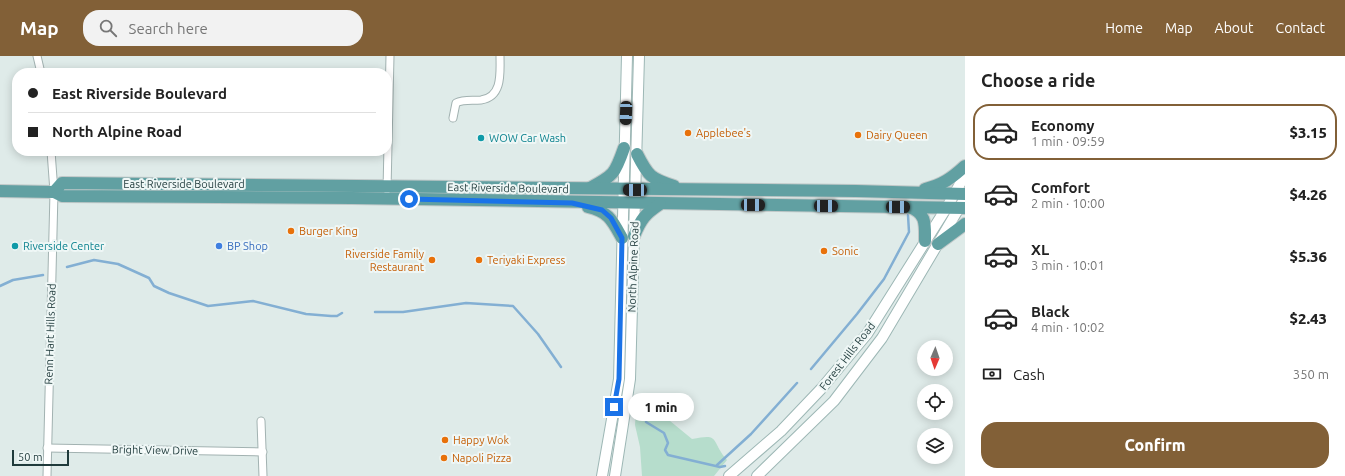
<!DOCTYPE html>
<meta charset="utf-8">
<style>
body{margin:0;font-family:Ubuntu,sans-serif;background:#f2f2f2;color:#222;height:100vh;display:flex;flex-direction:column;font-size:15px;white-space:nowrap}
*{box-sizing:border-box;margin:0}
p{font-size:13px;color:#767676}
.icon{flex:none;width:22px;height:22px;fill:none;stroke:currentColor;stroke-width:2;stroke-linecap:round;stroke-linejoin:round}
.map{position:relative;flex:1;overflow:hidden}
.side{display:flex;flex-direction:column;background:#fff;width:380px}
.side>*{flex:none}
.banner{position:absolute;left:12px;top:12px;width:380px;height:88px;border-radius:16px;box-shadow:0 2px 10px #0003;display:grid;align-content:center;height:88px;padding:0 16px;background:#fff}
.needle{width:26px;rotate:182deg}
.tools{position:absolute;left:917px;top:284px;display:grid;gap:8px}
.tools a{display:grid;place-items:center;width:36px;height:36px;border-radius:50%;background:#fff;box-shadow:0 2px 10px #0003;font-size:20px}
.scale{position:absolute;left:12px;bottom:10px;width:57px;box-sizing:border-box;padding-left:4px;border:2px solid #1f3a3b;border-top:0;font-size:11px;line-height:14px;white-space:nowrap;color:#1f3a3b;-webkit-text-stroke:3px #eff7f6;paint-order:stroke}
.end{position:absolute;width:18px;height:18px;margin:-9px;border:5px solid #1a73e8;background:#fff;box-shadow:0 0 0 2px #fff}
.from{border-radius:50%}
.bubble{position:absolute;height:28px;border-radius:14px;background:#fff;box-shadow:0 2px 10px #0003;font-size:13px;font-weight:800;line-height:28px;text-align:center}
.car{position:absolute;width:12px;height:24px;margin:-12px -6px;border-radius:5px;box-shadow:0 0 3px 1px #0007;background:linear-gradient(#222 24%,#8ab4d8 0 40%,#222 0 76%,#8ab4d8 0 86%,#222 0)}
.banner b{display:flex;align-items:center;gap:14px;height:38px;font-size:15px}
.banner b+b{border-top:1px solid #e0e0e0}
.banner i{width:10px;height:10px;background:#222}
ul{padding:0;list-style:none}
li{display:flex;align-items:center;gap:12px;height:56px;margin:0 8px 6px;padding:0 8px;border:2px solid transparent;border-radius:16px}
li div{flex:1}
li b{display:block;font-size:15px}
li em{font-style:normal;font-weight:800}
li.selected{border-color:#826037}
li>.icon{width:36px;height:36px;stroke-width:1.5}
h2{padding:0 16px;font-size:18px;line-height:48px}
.pay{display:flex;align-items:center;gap:10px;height:44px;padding:0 16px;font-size:15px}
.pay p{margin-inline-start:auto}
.action{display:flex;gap:8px;margin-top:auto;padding:8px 16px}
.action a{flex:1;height:46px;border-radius:16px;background:#826037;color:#fff;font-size:16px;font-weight:800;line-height:46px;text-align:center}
header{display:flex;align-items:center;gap:24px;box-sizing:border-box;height:56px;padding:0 20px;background:#826037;color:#fff}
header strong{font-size:19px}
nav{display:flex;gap:22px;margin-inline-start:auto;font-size:14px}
.search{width:280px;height:36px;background:#f2f2f2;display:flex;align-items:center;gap:10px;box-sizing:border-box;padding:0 14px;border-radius:16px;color:#767676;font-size:15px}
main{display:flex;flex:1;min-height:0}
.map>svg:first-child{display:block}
.green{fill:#b6ddcc}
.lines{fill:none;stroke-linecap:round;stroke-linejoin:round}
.stream{stroke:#83afd3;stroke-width:2.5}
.street-casing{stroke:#a2b2b1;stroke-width:9}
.secondary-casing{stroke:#9db7b5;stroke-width:12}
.primary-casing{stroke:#c0c8c8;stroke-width:14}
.street{stroke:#fff;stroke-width:7}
.secondary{stroke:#fff;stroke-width:10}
.primary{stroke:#61a0a2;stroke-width:12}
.route{stroke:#1a73e8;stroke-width:5}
.food-dot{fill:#e8710a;stroke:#eff7f6;stroke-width:1.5}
.culture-dot{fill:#0f9aa8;stroke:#eff7f6;stroke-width:1.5}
.shop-dot{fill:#3f7fe0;stroke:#eff7f6;stroke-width:1.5}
.labels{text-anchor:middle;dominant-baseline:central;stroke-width:4;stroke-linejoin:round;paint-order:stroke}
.food-label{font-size:11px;fill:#c56008;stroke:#eff7f6;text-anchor:start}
.culture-label{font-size:11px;fill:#0d838f;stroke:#eff7f6;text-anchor:start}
.street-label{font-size:11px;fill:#1f3a3b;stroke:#eff7f6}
.shop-label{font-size:11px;fill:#366cbe;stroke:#eff7f6;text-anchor:start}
</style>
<header>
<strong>Map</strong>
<div class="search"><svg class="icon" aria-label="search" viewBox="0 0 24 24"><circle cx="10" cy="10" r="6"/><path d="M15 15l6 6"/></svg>Search here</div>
<nav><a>Home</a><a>Map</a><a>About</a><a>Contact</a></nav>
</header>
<main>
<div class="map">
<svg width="965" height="420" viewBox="0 0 965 420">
<rect width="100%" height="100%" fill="#dfebe9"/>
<!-- green -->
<path class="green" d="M653,351L692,383C721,377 710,384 727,404L714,420H642L640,391L635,369L636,353Z"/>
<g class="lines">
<!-- stream -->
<g class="stream">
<path d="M67,211L94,204L118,208L149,222L154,230L169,237L208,250L253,245L306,258L331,260H337L342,257"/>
<path d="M0,230L13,224L43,219"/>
<path d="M375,256H403L466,247L513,250L538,278L561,311"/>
<path d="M811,313L857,258L884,223L909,176L908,159"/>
<path d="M646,366L664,377L668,387L665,394L668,399L720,411L725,410"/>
<path d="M717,409L751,378L797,327"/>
</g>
<!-- street casing -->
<g class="street-casing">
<g id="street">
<path d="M37,0L41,17"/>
<path d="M453,62L456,47C464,43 472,45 481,44C503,41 500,16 500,0"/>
<path d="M387,134L390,0"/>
<path d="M261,365L263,420"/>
<path d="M47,392L263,396"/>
<path d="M47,420L54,136L51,95"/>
</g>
</g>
<!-- secondary casing -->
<g class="secondary-casing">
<g id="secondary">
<path d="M602,420L619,323L627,0"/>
<path d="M615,420L630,323L639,0"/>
<path d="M729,420L781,375L821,333L867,278L947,151L965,119"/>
<path d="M757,420L834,345L882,282L965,142"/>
</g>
</g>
<!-- primary casing -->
<g class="primary-casing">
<g id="primary">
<path d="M637,98C648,120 651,123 674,130"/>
<path d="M590,132C614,119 615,118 624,92"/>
<path d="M925,133C942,129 952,122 965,110"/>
<path d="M0,135L54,136L62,140L352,142L965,152"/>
<path d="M54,136L62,127L856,135L965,138"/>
<path d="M588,151C609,156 612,164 622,182"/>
<path d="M909,151C927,157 925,169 925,185"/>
<path d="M634,180C641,163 645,158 660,148"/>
<path d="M938,188L965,168"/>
</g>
</g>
<!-- street -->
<use href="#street" class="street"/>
<!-- secondary -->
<use href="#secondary" class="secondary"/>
<!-- primary -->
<use href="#primary" class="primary"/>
</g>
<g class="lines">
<!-- route -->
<path class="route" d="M409,143L572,147L602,154L611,162L622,182L619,323L614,351"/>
</g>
<!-- markers -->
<g class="food-dot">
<circle cx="688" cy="77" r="4"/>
<circle cx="858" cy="79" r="4"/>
<circle cx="291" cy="175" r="4"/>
<circle cx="824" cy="195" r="4"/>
<circle cx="432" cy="204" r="4"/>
<circle cx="479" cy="204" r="4"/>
<circle cx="445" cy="384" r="4"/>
<circle cx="444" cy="402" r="4"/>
</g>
<g class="culture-dot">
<circle cx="481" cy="82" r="4"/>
<circle cx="15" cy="190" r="4"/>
</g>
<circle class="shop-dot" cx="219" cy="190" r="4"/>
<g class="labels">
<!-- food labels -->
<g class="food-label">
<text x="696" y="77">Applebee's</text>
<text x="866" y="79">Dairy Queen</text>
<text x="299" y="175">Burger King</text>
<text x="832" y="195">Sonic</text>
<text x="424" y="198" text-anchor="end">Riverside Family<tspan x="424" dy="13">Restaurant</tspan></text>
<text x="487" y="204">Teriyaki Express</text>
<text x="453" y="384">Happy Wok</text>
<text x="452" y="402">Napoli Pizza</text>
</g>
<!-- culture labels -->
<g class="culture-label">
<text x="489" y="82">WOW Car Wash</text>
<text x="23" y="190">Riverside Center</text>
</g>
<!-- street labels -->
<g class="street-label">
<text x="184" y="128">East Riverside Boulevard</text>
<text transform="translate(508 132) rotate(1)">East Riverside Boulevard</text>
<text transform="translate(633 211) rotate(-88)">North Alpine Road</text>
<text transform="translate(50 278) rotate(-88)">Renn Hart Hills Road</text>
<text transform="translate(847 300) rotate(-52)">Forest Hills Road</text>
<text transform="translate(155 394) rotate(1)">Bright View Drive</text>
</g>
<!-- shop labels -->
<g class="shop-label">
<text x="227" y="190">BP Shop</text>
</g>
</g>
</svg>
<div class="tools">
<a><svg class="needle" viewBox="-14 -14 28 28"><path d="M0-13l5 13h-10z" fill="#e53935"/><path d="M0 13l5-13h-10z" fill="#767676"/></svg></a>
<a><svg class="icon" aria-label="locate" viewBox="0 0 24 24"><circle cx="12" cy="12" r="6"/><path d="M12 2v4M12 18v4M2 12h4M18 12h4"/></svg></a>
<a><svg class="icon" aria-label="layers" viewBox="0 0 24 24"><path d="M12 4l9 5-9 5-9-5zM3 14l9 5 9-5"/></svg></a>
</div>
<div class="scale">50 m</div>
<i class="end from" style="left:409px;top:143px"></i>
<i class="end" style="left:614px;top:351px"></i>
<div class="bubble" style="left:628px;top:337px;width:66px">1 min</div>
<i class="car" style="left:626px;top:57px;rotate:182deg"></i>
<i class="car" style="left:635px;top:134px;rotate:271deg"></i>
<i class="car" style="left:753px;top:149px;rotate:91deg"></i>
<i class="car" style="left:826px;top:150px;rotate:91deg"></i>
<i class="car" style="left:898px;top:151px;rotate:91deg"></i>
<div class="banner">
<b><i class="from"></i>East Riverside Boulevard</b>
<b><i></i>North Alpine Road</b>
</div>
</div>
<section class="side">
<h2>Choose a ride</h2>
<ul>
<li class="selected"><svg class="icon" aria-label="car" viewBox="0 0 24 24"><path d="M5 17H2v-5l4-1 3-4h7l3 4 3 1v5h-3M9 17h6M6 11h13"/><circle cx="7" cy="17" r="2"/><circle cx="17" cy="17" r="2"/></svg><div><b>Economy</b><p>1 min · 09:59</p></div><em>$3.15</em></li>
<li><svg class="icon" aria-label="car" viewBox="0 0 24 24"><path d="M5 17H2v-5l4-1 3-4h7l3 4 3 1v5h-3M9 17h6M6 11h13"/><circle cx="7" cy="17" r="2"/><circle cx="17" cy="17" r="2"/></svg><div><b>Comfort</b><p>2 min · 10:00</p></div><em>$4.26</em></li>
<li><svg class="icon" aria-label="car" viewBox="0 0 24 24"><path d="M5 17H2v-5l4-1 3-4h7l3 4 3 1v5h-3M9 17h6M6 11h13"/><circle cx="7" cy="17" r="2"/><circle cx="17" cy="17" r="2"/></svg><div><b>XL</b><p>3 min · 10:01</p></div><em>$5.36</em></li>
<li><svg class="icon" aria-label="car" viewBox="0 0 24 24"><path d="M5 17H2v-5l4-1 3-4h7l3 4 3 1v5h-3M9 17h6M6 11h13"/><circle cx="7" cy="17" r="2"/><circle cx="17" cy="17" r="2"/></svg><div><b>Black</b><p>4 min · 10:02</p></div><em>$2.43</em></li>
</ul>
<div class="pay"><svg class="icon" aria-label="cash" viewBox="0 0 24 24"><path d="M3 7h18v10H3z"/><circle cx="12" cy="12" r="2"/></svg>Cash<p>350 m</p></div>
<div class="action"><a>Confirm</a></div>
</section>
</main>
